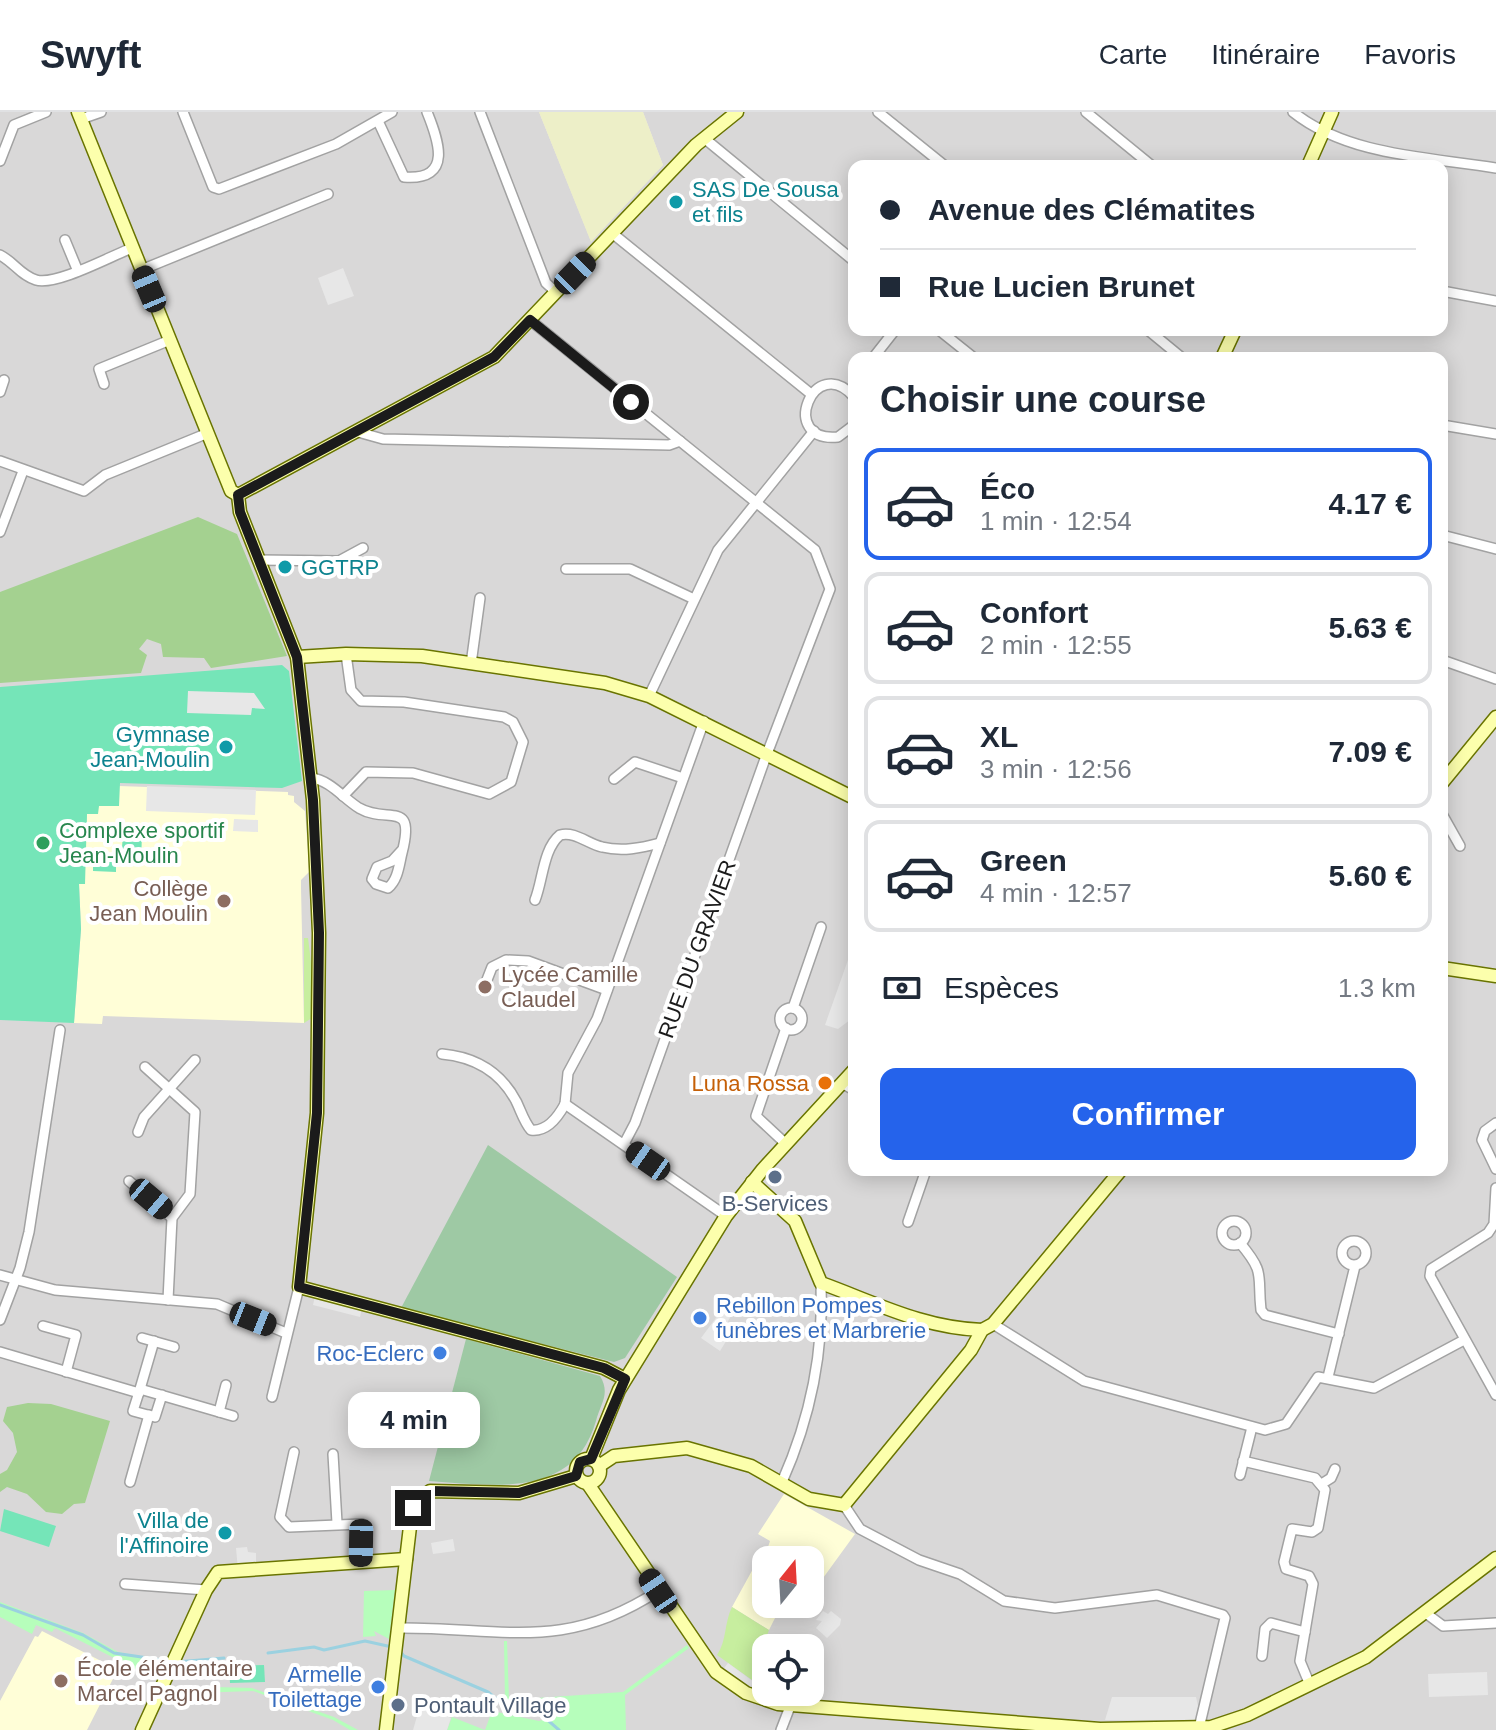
<!DOCTYPE html>
<html lang="fr">
<meta charset="utf-8">
<style>
body{margin:0;font-family:Arial,sans-serif;background:#f2f2f3;color:#1f2937;height:100vh;display:flex;flex-direction:column;font-size:30px;white-space:nowrap}
*{box-sizing:border-box;margin:0}
p{font-size:26px;color:#747a83}
.icon{flex:none;width:44px;height:44px;fill:none;stroke:currentColor;stroke-width:2;stroke-linecap:round;stroke-linejoin:round}
.map{position:relative;flex:1;overflow:hidden}
.drawer{position:absolute;left:848px;top:240px;width:600px;height:824px;display:flex;flex-direction:column;background:#fff;border-radius:16px;box-shadow:0 4px 20px #0003}
.drawer>*{flex:none}
.banner{position:absolute;left:848px;top:48px;width:600px;height:176px;border-radius:16px;box-shadow:0 4px 20px #0003;display:grid;align-content:center;height:176px;padding:0 32px;background:#fff}
.needle{width:52px;rotate:18deg}
.tools{position:absolute;left:752px;top:1434px;display:grid;gap:16px}
.tools a{display:grid;place-items:center;width:72px;height:72px;border-radius:16px;background:#fff;box-shadow:0 4px 20px #0003;font-size:40px}
.end{position:absolute;width:36px;height:36px;margin:-18px;border:10px solid #1b1b1b;background:#fff;box-shadow:0 0 0 4px #fff}
.from{border-radius:50%}
.bubble{position:absolute;height:56px;border-radius:16px;background:#fff;box-shadow:0 4px 20px #0003;font-size:26px;font-weight:700;line-height:56px;text-align:center}
.car{position:absolute;width:24px;height:48px;margin:-24px -12px;border-radius:10px;box-shadow:0 0 6px 2px #0007;background:linear-gradient(#222 24%,#8ab4d8 0 40%,#222 0 76%,#8ab4d8 0 86%,#222 0)}
.banner b{display:flex;align-items:center;gap:28px;height:76px;font-size:30px}
.banner b+b{border-top:2px solid #e0e1e3}
.banner i{width:20px;height:20px;background:#1f2937}
ul{padding:0;list-style:none}
li{display:flex;align-items:center;gap:24px;height:112px;margin:0 16px 12px;padding:0 16px;border:4px solid #e0e1e3;border-radius:16px}
li div{flex:1}
li b{display:block;font-size:30px}
li em{font-style:normal;font-weight:700}
li.active{border-color:#2563eb}
li>.icon{width:72px;height:72px;stroke-width:1.5}
h2{padding:0 32px;font-size:36px;line-height:96px}
.pay{display:flex;align-items:center;gap:20px;height:88px;padding:0 32px;font-size:30px}
.pay p{margin-inline-start:auto}
.action{display:flex;gap:16px;margin-top:auto;padding:16px 32px}
.action a{flex:1;height:92px;border-radius:16px;background:#2563eb;color:#fff;font-size:32px;font-weight:700;line-height:92px;text-align:center}
header{display:flex;align-items:center;gap:48px;box-sizing:border-box;height:112px;padding:0 40px;background:#fff;border-bottom:2px solid #e0e1e3}
header strong{font-size:38px}
nav{display:flex;gap:44px;margin-inline-start:auto;font-size:28px}
.map>svg:first-child{display:block}
.residential{fill:#d9d8d8;fill-rule:evenodd}
.education{fill:#fffed7}
.farmland{fill:#edefc8}
.grass{fill:#c7ee9f}
.forest{fill:#a4d190}
.cemetery{fill:#9ec9a4}
.park{fill:#b6febb}
.pitch{fill:#75e5b8}
.parking{fill:#e7e7e7}
.lines{fill:none;stroke-linecap:round;stroke-linejoin:round}
.stream{stroke:#9bd1e0;stroke-width:3}
.street-casing{stroke:#a2a2a2;stroke-width:12}
.secondary-casing{stroke:#697400;stroke-width:15}
.street{stroke:#fff;stroke-width:9}
.secondary{stroke:#fcffac;stroke-width:12}
.route{stroke:#1b1b1b;stroke-width:10}
.culture-dot{fill:#0f9aa8;stroke:#fff;stroke-width:3}
.leisure-dot{fill:#2e9e5b;stroke:#fff;stroke-width:3}
.education-dot{fill:#8d6e63;stroke:#fff;stroke-width:3}
.food-dot{fill:#e8710a;stroke:#fff;stroke-width:3}
.service-dot{fill:#5c6f8a;stroke:#fff;stroke-width:3}
.shop-dot{fill:#3f7fe0;stroke:#fff;stroke-width:3}
.labels{text-anchor:middle;dominant-baseline:central;stroke-width:8;stroke-linejoin:round;paint-order:stroke}
.culture-label{font-size:22px;fill:#0d838f;stroke:#fff;text-anchor:start}
.leisure-label{font-size:22px;fill:#27864d;stroke:#fff;text-anchor:start}
.education-label{font-size:22px;fill:#785e54;stroke:#fff;text-anchor:start}
.street-label{font-size:22px;fill:#1b1b1b;stroke:#fff}
.food-label{font-size:22px;fill:#c56008;stroke:#fff;text-anchor:end}
.service-label{font-size:22px;fill:#4e5e75;stroke:#fff}
.shop-label{font-size:22px;fill:#366cbe;stroke:#fff;text-anchor:end}
</style>
<header>
<strong>Swyft</strong>
<nav><a>Carte</a><a>Itinéraire</a><a>Favoris</a></nav>
</header>
<div class="map">
<svg width="1496" height="1618" viewBox="0 0 1496 1618">
<rect width="100%" height="100%" fill="#eee9df"/>
<!-- residential -->
<path class="residential" d="M0,0H539L591,129L663,53L643,0H1496V1618H0ZM854,54H1442V218H854ZM854,246H1442V1058H854ZM766,1448H810V1492H766ZM766,1536H810V1580H766Z"/>
<!-- education -->
<g class="education">
<path d="M119,674L288,680V683L294,684V690L305,699L308,739L309,760L301,768V776L304,911L103,904L102,912L74,911L81,817L79,771L84,772L87,702H98V694H119Z"/>
<path d="M784,1382L855,1422L810,1484V1448H766V1492H796L797,1500L796,1504H776L769,1518L732,1495L754,1455L765,1444L770,1429L758,1422Z"/>
<path d="M42,1519L107,1552V1557L117,1559L87,1618H0V1589L35,1524L38,1525Z"/>
</g>
<!-- farmland -->
<path class="farmland" d="M539,0H643L663,53L591,130Z"/>
<!-- grass -->
<g class="grass">
<path d="M304,826H308L312,858V906L304,911Z"/>
<path d="M732,1495L769,1518L763,1535L759,1573L717,1543C727,1528 724,1511 732,1495Z"/>
</g>
<!-- forest -->
<g class="forest">
<path d="M198,405L237,422L287,544L211,556L204,546L163,545L161,532L147,527L139,537L147,543L141,561L0,571V480Z"/>
<path d="M28,1291L51,1292L110,1309L85,1391L74,1392L62,1402L46,1400L27,1382L7,1375L0,1380V1362L7,1358L17,1340L13,1321L3,1309L7,1295Z"/>
</g>
<!-- cemetery -->
<g class="cemetery">
<path d="M488,1033L677,1165L625,1246L614,1250L401,1196Z"/>
<path d="M466,1227L600,1264C611,1282 600,1292 596,1309C573,1388 493,1373 429,1369Z"/>
</g>
<!-- park -->
<g class="park">
<path d="M395,1478L389,1527L374,1519L376,1524L363,1525L364,1479Z"/>
<path d="M0,1490L83,1521L118,1540L162,1548L154,1561L120,1554L122,1550L55,1516L52,1520L36,1513L32,1522L0,1505Z"/>
<path d="M504,1529H507L509,1588L623,1580L687,1533L689,1536L625,1583L626,1618H447L452,1605L485,1618L492,1599L539,1609L552,1605L532,1591L505,1590Z"/>
<path d="M215,1575L252,1576L334,1605L358,1618H350L333,1608L253,1579L167,1582L168,1578Z"/>
</g>
<!-- pitch -->
<g class="pitch">
<path d="M282,553L289,559L302,669L282,676L120,671L119,694H99L98,702H87L85,772H79L81,817L74,911L0,908V575Z"/>
<path d="M123,719L142,720L141,754L121,753Z"/>
<path d="M93,748L116,749V760L93,759Z"/>
<path d="M4,1397L56,1414L49,1435L0,1419Z"/>
<path d="M264,1553L265,1570L230,1571L229,1554Z"/>
</g>
<!-- parking -->
<g class="parking">
<path d="M343,156L354,184L328,193L318,166Z"/>
<path d="M188,579L254,581L265,597L252,596L251,603L187,601Z"/>
<path d="M147,674L256,678L255,703L146,699Z"/>
<path d="M234,707L258,708V720L233,719Z"/>
<path d="M854,831V886L849,888L854,890V899L850,908L838,917L825,913Z"/>
<path d="M316,1180L363,1192L360,1205L313,1193Z"/>
<path d="M724,1195L733,1200L726,1213L733,1218L720,1239L701,1226Z"/>
<path d="M453,1427L455,1439L433,1442L431,1431Z"/>
<path d="M247,1435L248,1440L256,1441V1457L238,1458L236,1436Z"/>
<path d="M823,1499L828,1502L831,1499L841,1507L840,1513L827,1526L816,1516L822,1509L816,1508Z"/>
<path d="M728,1551L754,1570L750,1576L722,1559Z"/>
<path d="M1487,1560L1488,1583L1429,1585L1428,1562Z"/>
<path d="M1112,1585H1196L1201,1608H1105Z"/>
<path d="M420,1594L451,1606L447,1618H413Z"/>
</g>
<g class="lines">
<!-- stream -->
<g class="stream">
<path d="M0,1493L83,1523L114,1541L169,1549"/>
<path d="M399,1538L404,1544L488,1580L505,1594L536,1598L559,1618"/>
<path d="M268,1541L314,1535L324,1538L365,1529L392,1535"/>
<path d="M176,1550L224,1546"/>
</g>
<!-- street casing -->
<g class="street-casing">
<g id="street">
<path d="M183,0L213,75L219,77L336,32L392,0"/>
<path d="M480,0L546,171L556,180"/>
<path d="M878,0L945,54"/>
<path d="M1086,0L1152,54"/>
<path d="M1293,0C1348,44 1429,45 1496,56"/>
<path d="M81,7L101,0"/>
<path d="M378,9L404,65C454,69 438,27 427,0"/>
<path d="M704,26L854,149"/>
<path d="M0,49L14,13L46,0"/>
<path d="M612,121L811,282"/>
<path d="M65,128L77,157"/>
<path d="M0,143C14,150 20,163 36,168C56,174 111,144 132,136"/>
<path d="M141,158L328,82"/>
<path d="M1442,179L1496,189"/>
<path d="M530,208L815,438L830,477L765,647L635,1011L624,1032"/>
<path d="M939,218L974,246"/>
<path d="M1148,218L1182,246"/>
<path d="M873,246L895,218"/>
<path d="M104,272L99,257L170,228"/>
<path d="M0,280L4,268"/>
<path d="M854,285C814,239 777,331 838,325L854,313"/>
<path d="M1442,313L1496,322"/>
<path d="M358,320L383,327L669,333L680,329"/>
<path d="M0,349L84,379L105,363L208,321"/>
<path d="M0,420L23,359"/>
<path d="M1442,423L1496,437"/>
<path d="M259,448L339,449L363,436"/>
<path d="M566,457H630L694,487"/>
<path d="M1442,548L1496,567"/>
<path d="M471,552L480,486"/>
<path d="M649,584L718,438L814,319"/>
<path d="M311,666C330,668 343,686 359,696C388,713 416,686 402,741C399,753 398,768 388,776L376,772L372,767L377,755L392,749L403,737"/>
<path d="M614,667L635,650L683,666"/>
<path d="M343,684L366,660L413,661L489,682L511,670L523,630L513,610L504,605L404,590L361,589L351,578L346,542"/>
<path d="M1442,702L1460,734"/>
<path d="M535,788C543,768 543,737 560,723C575,719 588,732 602,735C622,740 641,736 660,731"/>
<path d="M483,878L492,855L506,848L528,849L607,878"/>
<path d="M793,896L821,815"/>
<circle cx="791" cy="907" r="11"/>
<path d="M786,916L756,1004L786,1032"/>
<path d="M442,942C475,945 500,959 516,989C521,999 524,1010 531,1018C547,1020 558,1005 565,992"/>
<path d="M145,955L195,1000L190,1082L172,1106L168,1188"/>
<path d="M842,971L854,978"/>
<path d="M565,992L568,961L597,907L704,609"/>
<path d="M565,992L726,1104"/>
<path d="M1496,1011L1485,1019L1482,1028L1496,1057"/>
<path d="M138,1020L144,1005L195,948"/>
<path d="M129,1069L172,1106"/>
<path d="M1496,1076L1494,1112L1488,1121L1431,1157L1430,1164L1496,1283"/>
<circle cx="1234" cy="1121" r="12"/>
<path d="M908,1110L926,1058"/>
<circle cx="1354" cy="1141" r="12"/>
<path d="M1240,1131C1266,1162 1257,1162 1261,1198L1265,1203L1339,1222"/>
<path d="M0,1163L55,1178L217,1192L286,1221"/>
<path d="M0,1208L20,1156L29,1120L60,918"/>
<path d="M993,1212L1084,1269L1265,1318L1286,1312L1318,1265L1374,1276L1464,1228"/>
<path d="M43,1214L76,1223L66,1260"/>
<path d="M142,1226L174,1235"/>
<path d="M0,1240L139,1281"/>
<path d="M1328,1265L1355,1154"/>
<path d="M140,1277L154,1229"/>
<path d="M162,1283L155,1305L133,1299L140,1277L233,1304"/>
<path d="M272,1285L299,1175"/>
<path d="M219,1300L226,1273"/>
<path d="M294,1340L280,1405L289,1415L362,1412L361,1450"/>
<path d="M333,1342L337,1411"/>
<path d="M1243,1349L1315,1366L1325,1378L1318,1416L1312,1420L1292,1417L1284,1450L1286,1457L1309,1464L1313,1472L1300,1549L1310,1573"/>
<path d="M1240,1363L1252,1315"/>
<path d="M130,1370L149,1303"/>
<path d="M782,1370C810,1307 824,1241 821,1171"/>
<path d="M1323,1371L1331,1366L1335,1357"/>
<path d="M844,1393L860,1417L919,1448L960,1462L1004,1489L1055,1496L1157,1483L1223,1503L1225,1506L1199,1616"/>
<path d="M125,1472L206,1478"/>
<path d="M1427,1502L1443,1514L1496,1511"/>
<path d="M398,1516C502,1515 563,1541 658,1479"/>
<path d="M1262,1544L1265,1517L1271,1511L1305,1520"/>
<path d="M781,1618L791,1592"/>
</g>
</g>
<!-- secondary casing -->
<g class="secondary-casing">
<g id="secondary">
<path d="M78,0L231,379L238,383"/>
<path d="M1308,54L1332,0"/>
<path d="M1222,246L1235,218"/>
<path d="M238,383L240,400L297,545L313,688L319,821L317,1001L299,1175L604,1256L625,1267"/>
<path d="M238,383L494,245L696,33L737,0"/>
<path d="M297,545L346,542L422,544L605,571L649,584L854,686"/>
<path d="M1442,671L1496,605"/>
<path d="M1442,856L1496,864"/>
<path d="M752,1070L795,1109L821,1171C876,1191 923,1216 982,1218"/>
<circle cx="588" cy="1359" r="12"/>
<path d="M591,1347L619,1278L726,1104L763,1057L854,958"/>
<path d="M599,1354L614,1344L687,1336L751,1354L809,1387L844,1393L971,1238L982,1218L993,1212L1121,1058"/>
<path d="M588,1372L716,1560L746,1581L778,1592L1100,1617L1211,1615L1247,1603L1366,1545L1496,1446"/>
<path d="M142,1618L206,1478L218,1460L406,1447"/>
<path d="M386,1618L411,1406L417,1391L430,1379L519,1381L576,1364"/>
</g>
</g>
<!-- street -->
<use href="#street" class="street"/>
<!-- secondary -->
<use href="#secondary" class="secondary"/>
</g>
<g class="lines">
<!-- route -->
<path class="route" d="M413,1396L430,1379L519,1381L576,1364L580,1350L591,1347L625,1267L604,1256L299,1175L317,1001L319,821L313,688L297,545L240,400L238,383L494,245L530,208L631,290"/>
</g>
<!-- markers -->
<g class="culture-dot">
<circle cx="676" cy="90" r="8"/>
<circle cx="285" cy="455" r="8"/>
<circle cx="226" cy="635" r="8"/>
<circle cx="225" cy="1421" r="8"/>
</g>
<circle class="leisure-dot" cx="43" cy="731" r="8"/>
<g class="education-dot">
<circle cx="224" cy="789" r="8"/>
<circle cx="485" cy="875" r="8"/>
<circle cx="61" cy="1569" r="8"/>
</g>
<circle class="food-dot" cx="825" cy="971" r="8"/>
<g class="service-dot">
<circle cx="775" cy="1065" r="8"/>
<circle cx="398" cy="1593" r="8"/>
</g>
<g class="shop-dot">
<circle cx="700" cy="1206" r="8"/>
<circle cx="440" cy="1241" r="8"/>
<circle cx="378" cy="1575" r="8"/>
</g>
<g class="labels">
<!-- culture labels -->
<g class="culture-label">
<text x="692" y="77">SAS De Sousa<tspan x="692" dy="25">et fils</tspan></text>
<text x="301" y="455">GGTRP</text>
<text x="210" y="622" text-anchor="end">Gymnase<tspan x="210" dy="25">Jean-Moulin</tspan></text>
<text x="209" y="1408" text-anchor="end">Villa de<tspan x="209" dy="25">l'Affinoire</tspan></text>
</g>
<!-- leisure labels -->
<g class="leisure-label">
<text x="59" y="718">Complexe sportif<tspan x="59" dy="25">Jean-Moulin</tspan></text>
</g>
<!-- education labels -->
<g class="education-label">
<text x="208" y="776" text-anchor="end">Collège<tspan x="208" dy="25">Jean Moulin</tspan></text>
<text x="501" y="862">Lycée Camille<tspan x="501" dy="25">Claudel</tspan></text>
<text x="77" y="1556">École élémentaire<tspan x="77" dy="25">Marcel Pagnol</tspan></text>
</g>
<!-- street labels -->
<g class="street-label">
<text transform="translate(697 837) rotate(-70)">RUE DU GRAVIER</text>
</g>
<!-- food labels -->
<g class="food-label">
<text x="809" y="971">Luna Rossa</text>
</g>
<!-- service labels -->
<g class="service-label">
<text x="775" y="1091">B-Services</text>
<text x="414" y="1593" text-anchor="start">Pontault Village</text>
</g>
<!-- shop labels -->
<g class="shop-label">
<text x="716" y="1193" text-anchor="start">Rebillon Pompes<tspan x="716" dy="25">funèbres et Marbrerie</tspan></text>
<text x="424" y="1241">Roc-Eclerc</text>
<text x="362" y="1562">Armelle<tspan x="362" dy="25">Toilettage</tspan></text>
</g>
</g>
</svg>
<div class="tools">
<a><svg class="needle" viewBox="-14 -14 28 28"><path d="M0-13l5 13h-10z" fill="#e53935"/><path d="M0 13l5-13h-10z" fill="#747a83"/></svg></a>
<a><svg class="icon" aria-label="locate" viewBox="0 0 24 24"><circle cx="12" cy="12" r="6"/><path d="M12 2v4M12 18v4M2 12h4M18 12h4"/></svg></a>
</div>
<i class="end from" style="left:631px;top:290px"></i>
<i class="end" style="left:413px;top:1396px"></i>
<div class="bubble" style="left:348px;top:1280px;width:132px">4 min</div>
<i class="car" style="left:575px;top:161px;rotate:44deg"></i>
<i class="car" style="left:149px;top:177px;rotate:337deg"></i>
<i class="car" style="left:648px;top:1049px;rotate:305deg"></i>
<i class="car" style="left:151px;top:1087px;rotate:130deg"></i>
<i class="car" style="left:253px;top:1207px;rotate:112deg"></i>
<i class="car" style="left:361px;top:1431px;rotate:181deg"></i>
<i class="car" style="left:658px;top:1479px;rotate:326deg"></i>
<div class="banner">
<b><i class="from"></i>Avenue des Clématites</b>
<b><i></i>Rue Lucien Brunet</b>
</div>
<section class="drawer">
<h2>Choisir une course</h2>
<ul>
<li class="active"><svg class="icon" aria-label="car" viewBox="0 0 24 24"><path d="M5 17H2v-5l4-1 3-4h7l3 4 3 1v5h-3M9 17h6M6 11h13"/><circle cx="7" cy="17" r="2"/><circle cx="17" cy="17" r="2"/></svg><div><b>Éco</b><p>1 min · 12:54</p></div><em>4.17 €</em></li>
<li><svg class="icon" aria-label="car" viewBox="0 0 24 24"><path d="M5 17H2v-5l4-1 3-4h7l3 4 3 1v5h-3M9 17h6M6 11h13"/><circle cx="7" cy="17" r="2"/><circle cx="17" cy="17" r="2"/></svg><div><b>Confort</b><p>2 min · 12:55</p></div><em>5.63 €</em></li>
<li><svg class="icon" aria-label="car" viewBox="0 0 24 24"><path d="M5 17H2v-5l4-1 3-4h7l3 4 3 1v5h-3M9 17h6M6 11h13"/><circle cx="7" cy="17" r="2"/><circle cx="17" cy="17" r="2"/></svg><div><b>XL</b><p>3 min · 12:56</p></div><em>7.09 €</em></li>
<li><svg class="icon" aria-label="car" viewBox="0 0 24 24"><path d="M5 17H2v-5l4-1 3-4h7l3 4 3 1v5h-3M9 17h6M6 11h13"/><circle cx="7" cy="17" r="2"/><circle cx="17" cy="17" r="2"/></svg><div><b>Green</b><p>4 min · 12:57</p></div><em>5.60 €</em></li>
</ul>
<div class="pay"><svg class="icon" aria-label="cash" viewBox="0 0 24 24"><path d="M3 7h18v10H3z"/><circle cx="12" cy="12" r="2"/></svg>Espèces<p>1.3 km</p></div>
<div class="action"><a>Confirmer</a></div>
</section>
</div>
